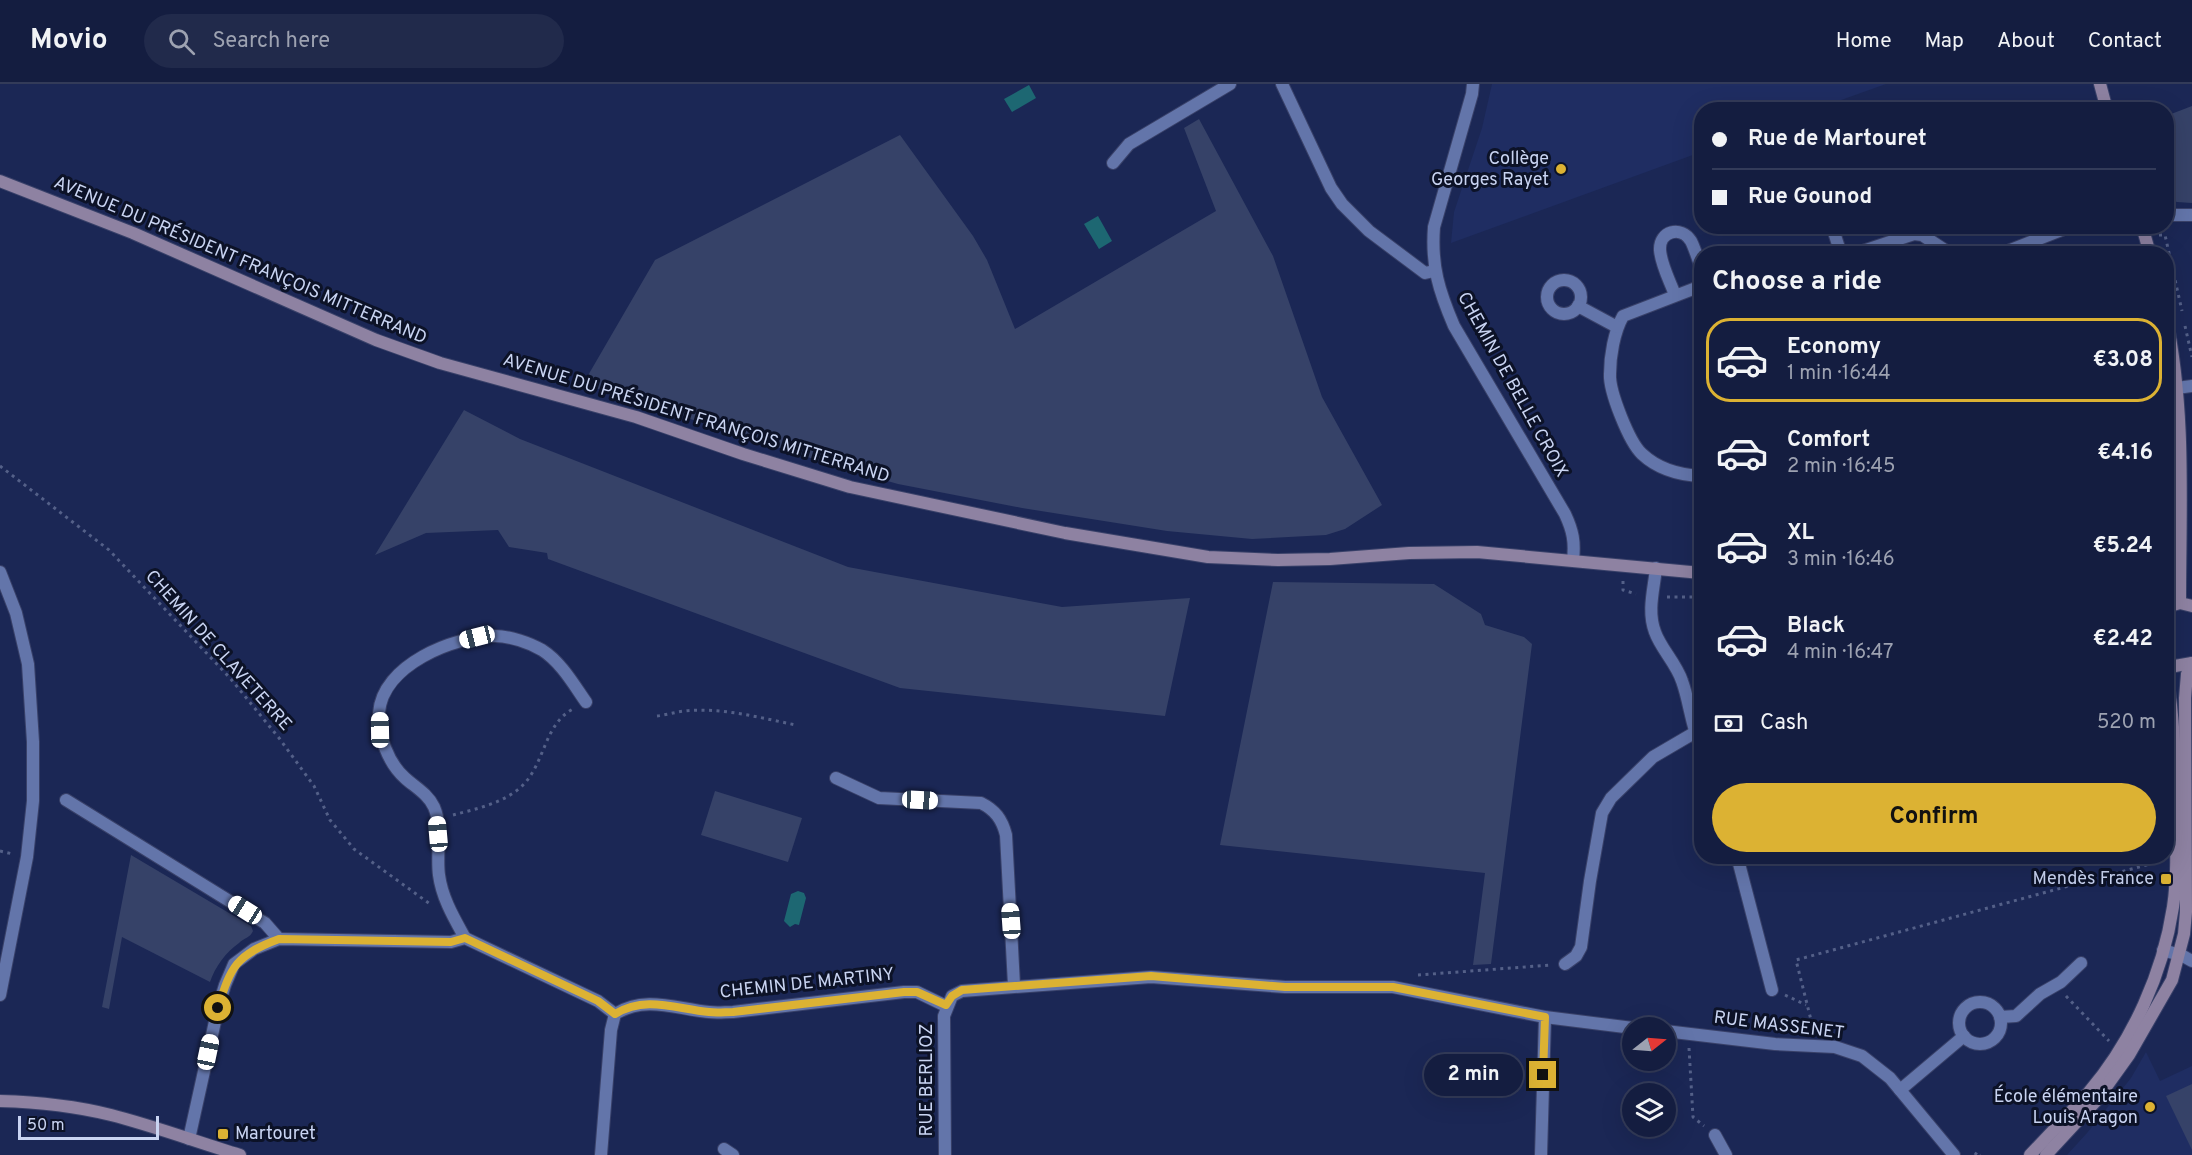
<!DOCTYPE html>
<meta charset="utf-8">
<style>
body{margin:0;font-family:Overpass,sans-serif;background:#212a4b;color:#f1f3f6;height:100vh;display:flex;flex-direction:column;font-size:22px;white-space:nowrap}
*{box-sizing:border-box;margin:0}
p{font-size:20px;color:#9da2b1}
.icon{flex:none;width:33px;height:33px;fill:none;stroke:currentColor;stroke-width:2;stroke-linecap:round;stroke-linejoin:round}
.map{position:relative;flex:1;overflow:hidden}
.drawer{position:absolute;left:1694px;top:162px;width:480px;height:618px;display:flex;flex-direction:column;background:#141d40;border-radius:24px;box-shadow:0 6px 24px #0002,0 0 0 2px #333b59}
.drawer>*{flex:none}
.guide{position:absolute;left:1694px;top:18px;width:480px;height:132px;border-radius:24px;box-shadow:0 6px 24px #0002,0 0 0 2px #333b59;display:grid;align-content:center;height:132px;padding:0 18px;background:#141d40}
.needle{width:39px;rotate:73deg}
.buttons{position:absolute;left:1622px;top:933px;display:grid;gap:12px}
.buttons a{display:grid;place-items:center;width:54px;height:54px;border-radius:50%;background:#141d40;box-shadow:0 6px 24px #0002,0 0 0 2px #333b59;font-size:30px}
.scale{position:absolute;left:18px;bottom:15px;width:141px;box-sizing:border-box;padding-left:6px;border:3px solid #c9d4f2;border-top:0;font-size:16px;line-height:21px;white-space:nowrap;color:#c9d4f2;-webkit-text-stroke:4px #0c1227;paint-order:stroke}
.end{position:absolute;width:27px;height:27px;margin:-14px;border:8px solid #dcb233;background:#111;box-shadow:0 0 0 3px #111}
.from{border-radius:50%}
.bubble{position:absolute;height:42px;border-radius:21px;background:#141d40;box-shadow:0 6px 24px #0002,0 0 0 2px #333b59;font-size:20px;font-weight:700;line-height:42px;text-align:center}
.car{position:absolute;width:18px;height:36px;margin:-18px -9px;border-radius:8px;box-shadow:0 0 4px 2px #0007;background:linear-gradient(#fff 24%,#345 0 40%,#fff 0 76%,#345 0 86%,#fff 0)}
.guide b{display:flex;align-items:center;gap:21px;height:57px;font-size:22px}
.guide b+b{border-top:2px solid #333b59}
.guide i{width:15px;height:15px;background:#f1f3f6}
ul{padding:0;list-style:none}
li{display:flex;align-items:center;gap:18px;height:84px;margin:0 12px 9px;padding:0 6px;border:3px solid transparent;border-radius:24px}
li div{flex:1}
li b{display:block;font-size:22px}
li em{font-style:normal;font-weight:700}
li.current{border-color:#dcb233}
li>.icon{width:54px;height:54px;stroke-width:1.5}
h2{padding:0 18px;font-size:27px;line-height:72px}
.pay{display:flex;align-items:center;gap:15px;height:66px;padding:0 18px;font-size:22px}
.pay p{margin-inline-start:auto}
.cta{display:flex;gap:12px;margin-top:auto;padding:12px 18px}
.cta a{flex:1;height:69px;border-radius:36px;background:#dcb233;color:#111;font-size:24px;font-weight:700;line-height:69px;text-align:center}
header{display:flex;align-items:center;gap:36px;box-sizing:border-box;height:84px;padding:0 30px;background:#141d40;border-bottom:2px solid #333b59}
header strong{font-size:28px}
nav{display:flex;gap:33px;margin-inline-start:auto;font-size:21px}
.search{width:420px;height:54px;background:#212a4b;display:flex;align-items:center;gap:15px;box-sizing:border-box;padding:0 21px;border-radius:33px;color:#9da2b1;font-size:22px}
.map>svg:first-child{display:block}
.built{fill:#1f2d62}
.green{fill:#364268}
.water{fill:#1d6772}
.lines{fill:none;stroke-linecap:round;stroke-linejoin:round}
.street-casing{stroke:#394169;stroke-width:14}
.secondary-casing{stroke:#394169;stroke-width:14}
.path{stroke:#546088;stroke-width:3;stroke-dasharray:3 4.5;stroke-linecap:butt}
.street{stroke:#6375aa;stroke-width:12}
.secondary{stroke:#8e82a2;stroke-width:12}
.route{stroke:#dcb233;stroke-width:8}
.poi-dot{fill:#dcb233;stroke:#0c1227;stroke-width:2}
.labels{text-anchor:middle;dominant-baseline:central;stroke-width:6;stroke-linejoin:round;paint-order:stroke}
.poi-label{font-size:18px;fill:#c9d4f2;stroke:#0c1227;text-anchor:end}
.street-label{font-size:18px;fill:#c9d4f2;stroke:#0c1227}
</style>
<header>
<strong>Movio</strong>
<div class="search"><svg class="icon" aria-label="search" viewBox="0 0 24 24"><circle cx="10" cy="10" r="6"/><path d="M15 15l6 6"/></svg>Search here</div>
<nav><a>Home</a><a>Map</a><a>About</a><a>Contact</a></nav>
</header>
<div class="map">
<svg width="2192" height="1071" viewBox="0 0 2192 1071">
<rect width="100%" height="100%" fill="#1b2755"/>
<!-- built -->
<g class="built">
<path d="M1492,0H1886L1816,25L1701,26V68L1451,159L1454,128L1482,44Z"/>
<path d="M2146,968L2160,997L2192,982V1071H2067L2087,1049L2131,994Z"/>
</g>
<!-- green -->
<g class="green">
<path d="M2192,22V119L2177,118L2166,114V32Z"/>
<path d="M1199,35L1273,172L1322,313L1382,421L1345,445L1326,451L1252,455L1167,447L1022,424L898,400L835,382L583,300L655,176L900,51L973,152L987,176L1015,245L1216,127L1184,44Z"/>
<path d="M464,326L520,355L848,483L1062,523L1190,514L1165,632L900,604L548,475L547,469L509,463L498,446L426,449L375,471Z"/>
<path d="M1273,498L1434,500L1481,530L1485,541L1524,553L1532,560L1491,880L1473,881L1485,789L1220,761Z"/>
<path d="M715,707L802,734L788,778L701,751Z"/>
<path d="M131,771L251,842L253,847C250,854 244,854 239,859C226,868 215,883 210,898L122,853L109,925L102,923Z"/>
<path d="M2192,1000V1066L2166,1012Z"/>
</g>
<!-- water -->
<g class="water">
<path d="M1029,1L1036,14L1012,28L1004,15Z"/>
<path d="M1098,132L1112,157L1099,165L1084,140Z"/>
<path d="M798,807L804,809L806,814L799,841L795,840L790,843L784,837L791,810Z"/>
</g>
<g class="lines">
<!-- street casing -->
<g class="street-casing">
<g id="street">
<path d="M1282,0L1331,104L1342,120L1369,147L1425,189L1434,187"/>
<path d="M1473,0L1472,10L1434,143C1431,182 1439,207 1454,242L1565,430C1573,447 1575,458 1573,476"/>
<path d="M2012,26L2017,24L2018,26"/>
<path d="M1113,79L1129,60L1230,0"/>
<path d="M2166,131H2192"/>
<path d="M1832,142L1841,170"/>
<path d="M1854,170L1914,150L1922,151L1951,170"/>
<path d="M2000,170L2072,142"/>
<circle cx="1564" cy="213" r="17"/>
<path d="M1701,202L1623,232C1614,248 1610,272 1610,290C1609,307 1629,358 1642,370C1658,385 1680,391 1701,392"/>
<path d="M1675,211C1670,197 1661,181 1660,166C1659,147 1681,141 1691,157C1695,165 1698,175 1701,184"/>
<path d="M1578,222L1617,243"/>
<path d="M2177,304L2192,302"/>
<path d="M2166,362H2180"/>
<path d="M1656,484C1654,505 1647,527 1655,548C1661,565 1676,579 1682,597C1690,619 1691,642 1701,663"/>
<path d="M0,488L16,529L28,580L33,658V717L27,773L0,911"/>
<path d="M836,694L879,714L981,719C995,726 1002,735 1006,751L1014,901"/>
<path d="M66,716L265,839L279,855"/>
<path d="M1737,772L1772,906"/>
<path d="M465,854C454,834 442,814 439,791C436,769 443,744 434,723C428,710 415,703 405,694C388,679 378,651 379,629C382,581 454,552 495,552C510,552 530,559 542,566C561,578 574,601 586,618"/>
<path d="M2163,866L2183,872L2192,877"/>
<path d="M1565,880L1576,872L1581,863L1590,797L1602,729L1611,714L1653,673L1694,649"/>
<circle cx="1980" cy="939" r="21"/>
<path d="M2000,933L2016,932L2040,910L2061,898L2081,879"/>
<path d="M1665,947L1775,960L1835,963L1862,972L1890,994L1954,1071"/>
<path d="M1900,1006L1964,952"/>
<path d="M1715,1051L1726,1071"/>
<path d="M189,1055L218,924L225,901L234,880L254,865L279,855L451,858L465,854L598,917L615,930"/>
<path d="M724,1065L733,1071"/>
<path d="M601,1071L611,946L615,930C646,911 676,925 709,928C717,929 725,928 733,928L904,908H917L946,922"/>
<path d="M945,1071L944,932L952,912L962,907L1151,893L1285,903H1393L1545,933L1633,944"/>
<path d="M1541,1071L1545,933"/>
</g>
</g>
<!-- secondary casing -->
<g class="secondary-casing">
<g id="secondary">
<path d="M2100,0L2107,26"/>
<path d="M0,97L133,149L376,256L440,279L636,333L743,370L850,403L1065,449L1208,473L1278,476L1330,475L1409,469L1477,468L1701,489"/>
<path d="M2142,142L2150,170"/>
<path d="M2166,233C2186,326 2180,424 2180,519"/>
<path d="M2166,523L2180,519L2192,522"/>
<path d="M2166,578L2175,582L2192,579"/>
<path d="M0,1017C37,1018 75,1022 111,1031C154,1042 197,1058 240,1071"/>
<path d="M2030,1071C2050,1050 2070,1029 2089,1008C2133,956 2163,889 2173,823C2178,790 2176,755 2175,722C2175,679 2175,633 2166,590"/>
<path d="M2046,1071L2096,1017L2129,971L2172,896L2184,850L2186,828L2185,614L2187,590L2192,579"/>
</g>
</g>
<!-- path -->
<g class="path">
<path d="M2159,151H2165L2182,227"/>
<path d="M2185,242L2192,273"/>
<path d="M0,382L109,466L230,594L279,654L314,702L330,736L354,765L430,820"/>
<path d="M1623,497V506L1636,510"/>
<path d="M1667,513H1701"/>
<path d="M1695,527L1701,528"/>
<path d="M657,632C666,631 675,628 685,627C721,623 761,634 796,641"/>
<path d="M453,731C476,725 504,719 522,702C545,680 544,640 573,625"/>
<path d="M0,767L13,770"/>
<path d="M1418,891L1551,881"/>
<path d="M1785,911L1806,921"/>
<path d="M2066,912L2109,957"/>
<path d="M1814,948L1796,876L2161,777"/>
<path d="M1689,964L1693,1033L1704,1042"/>
<path d="M1975,1071L1977,1068L1980,1071"/>
</g>
<!-- street -->
<use href="#street" class="street"/>
<!-- secondary -->
<use href="#secondary" class="secondary"/>
</g>
<g class="lines">
<!-- route -->
<path class="route" d="M218,924C231,882 236,871 279,855L451,858L465,854L598,917L615,930C646,911 676,925 709,928C717,929 725,928 733,928L904,908H917L946,921L952,912L962,906L1151,892L1285,903H1393L1545,933L1543,991"/>
</g>
<!-- markers -->
<g class="poi-dot">
<circle cx="1561" cy="85" r="6"/>
<rect x="2160" y="789" width="12" height="12" rx="3"/>
<circle cx="2150" cy="1023" r="6"/>
<rect x="217" y="1044" width="12" height="12" rx="3"/>
</g>
<g class="labels">
<!-- poi labels -->
<g class="poi-label">
<text x="1549" y="75">Collège<tspan x="1549" dy="21">Georges Rayet</tspan></text>
<text x="2154" y="795">Mendès France</text>
<text x="2138" y="1013">École élémentaire<tspan x="2138" dy="21">Louis Aragon</tspan></text>
<text x="235" y="1050" text-anchor="start">Martouret</text>
</g>
<!-- street labels -->
<g class="street-label">
<text transform="translate(240 177) rotate(23)">AVENUE DU PRÉSIDENT FRANÇOIS MITTERRAND</text>
<text transform="translate(1512 301) rotate(61)">CHEMIN DE BELLE CROIX</text>
<text transform="translate(696 335) rotate(17)">AVENUE DU PRÉSIDENT FRANÇOIS MITTERRAND</text>
<text transform="translate(218 567) rotate(48)">CHEMIN DE CLAVETERRE</text>
<text transform="translate(807 900) rotate(-6)">CHEMIN DE MARTINY</text>
<text transform="translate(1779 942) rotate(7)">RUE MASSENET</text>
<text transform="translate(927 996) rotate(-90)">RUE BERLIOZ</text>
</g>
</g>
</svg>
<div class="buttons">
<a><svg class="needle" viewBox="-14 -14 28 28"><path d="M0-13l5 13h-10z" fill="#e53935"/><path d="M0 13l5-13h-10z" fill="#9da2b1"/></svg></a>
<a><svg class="icon" aria-label="layers" viewBox="0 0 24 24"><path d="M12 4l9 5-9 5-9-5zM3 14l9 5 9-5"/></svg></a>
</div>
<div class="scale">50 m</div>
<i class="end from" style="left:218px;top:924px"></i>
<i class="end" style="left:1543px;top:991px"></i>
<div class="bubble" style="left:1424px;top:970px;width:99px">2 min</div>
<i class="car" style="left:477px;top:553px;rotate:256deg"></i>
<i class="car" style="left:380px;top:646px;rotate:359deg"></i>
<i class="car" style="left:920px;top:716px;rotate:93deg"></i>
<i class="car" style="left:438px;top:750px;rotate:355deg"></i>
<i class="car" style="left:245px;top:826px;rotate:302deg"></i>
<i class="car" style="left:1011px;top:837px;rotate:356deg"></i>
<i class="car" style="left:208px;top:968px;rotate:12deg"></i>
<div class="guide">
<b><i class="from"></i>Rue de Martouret</b>
<b><i></i>Rue Gounod</b>
</div>
<section class="drawer">
<h2>Choose a ride</h2>
<ul>
<li class="current"><svg class="icon" aria-label="car" viewBox="0 0 24 24"><path d="M5 17H2v-5l4-1 3-4h7l3 4 3 1v5h-3M9 17h6M6 11h13"/><circle cx="7" cy="17" r="2"/><circle cx="17" cy="17" r="2"/></svg><div><b>Economy</b><p>1 min · 16:44</p></div><em>€3.08</em></li>
<li><svg class="icon" aria-label="car" viewBox="0 0 24 24"><path d="M5 17H2v-5l4-1 3-4h7l3 4 3 1v5h-3M9 17h6M6 11h13"/><circle cx="7" cy="17" r="2"/><circle cx="17" cy="17" r="2"/></svg><div><b>Comfort</b><p>2 min · 16:45</p></div><em>€4.16</em></li>
<li><svg class="icon" aria-label="car" viewBox="0 0 24 24"><path d="M5 17H2v-5l4-1 3-4h7l3 4 3 1v5h-3M9 17h6M6 11h13"/><circle cx="7" cy="17" r="2"/><circle cx="17" cy="17" r="2"/></svg><div><b>XL</b><p>3 min · 16:46</p></div><em>€5.24</em></li>
<li><svg class="icon" aria-label="car" viewBox="0 0 24 24"><path d="M5 17H2v-5l4-1 3-4h7l3 4 3 1v5h-3M9 17h6M6 11h13"/><circle cx="7" cy="17" r="2"/><circle cx="17" cy="17" r="2"/></svg><div><b>Black</b><p>4 min · 16:47</p></div><em>€2.42</em></li>
</ul>
<div class="pay"><svg class="icon" aria-label="cash" viewBox="0 0 24 24"><path d="M3 7h18v10H3z"/><circle cx="12" cy="12" r="2"/></svg>Cash<p>520 m</p></div>
<div class="cta"><a>Confirm</a></div>
</section>
</div>
